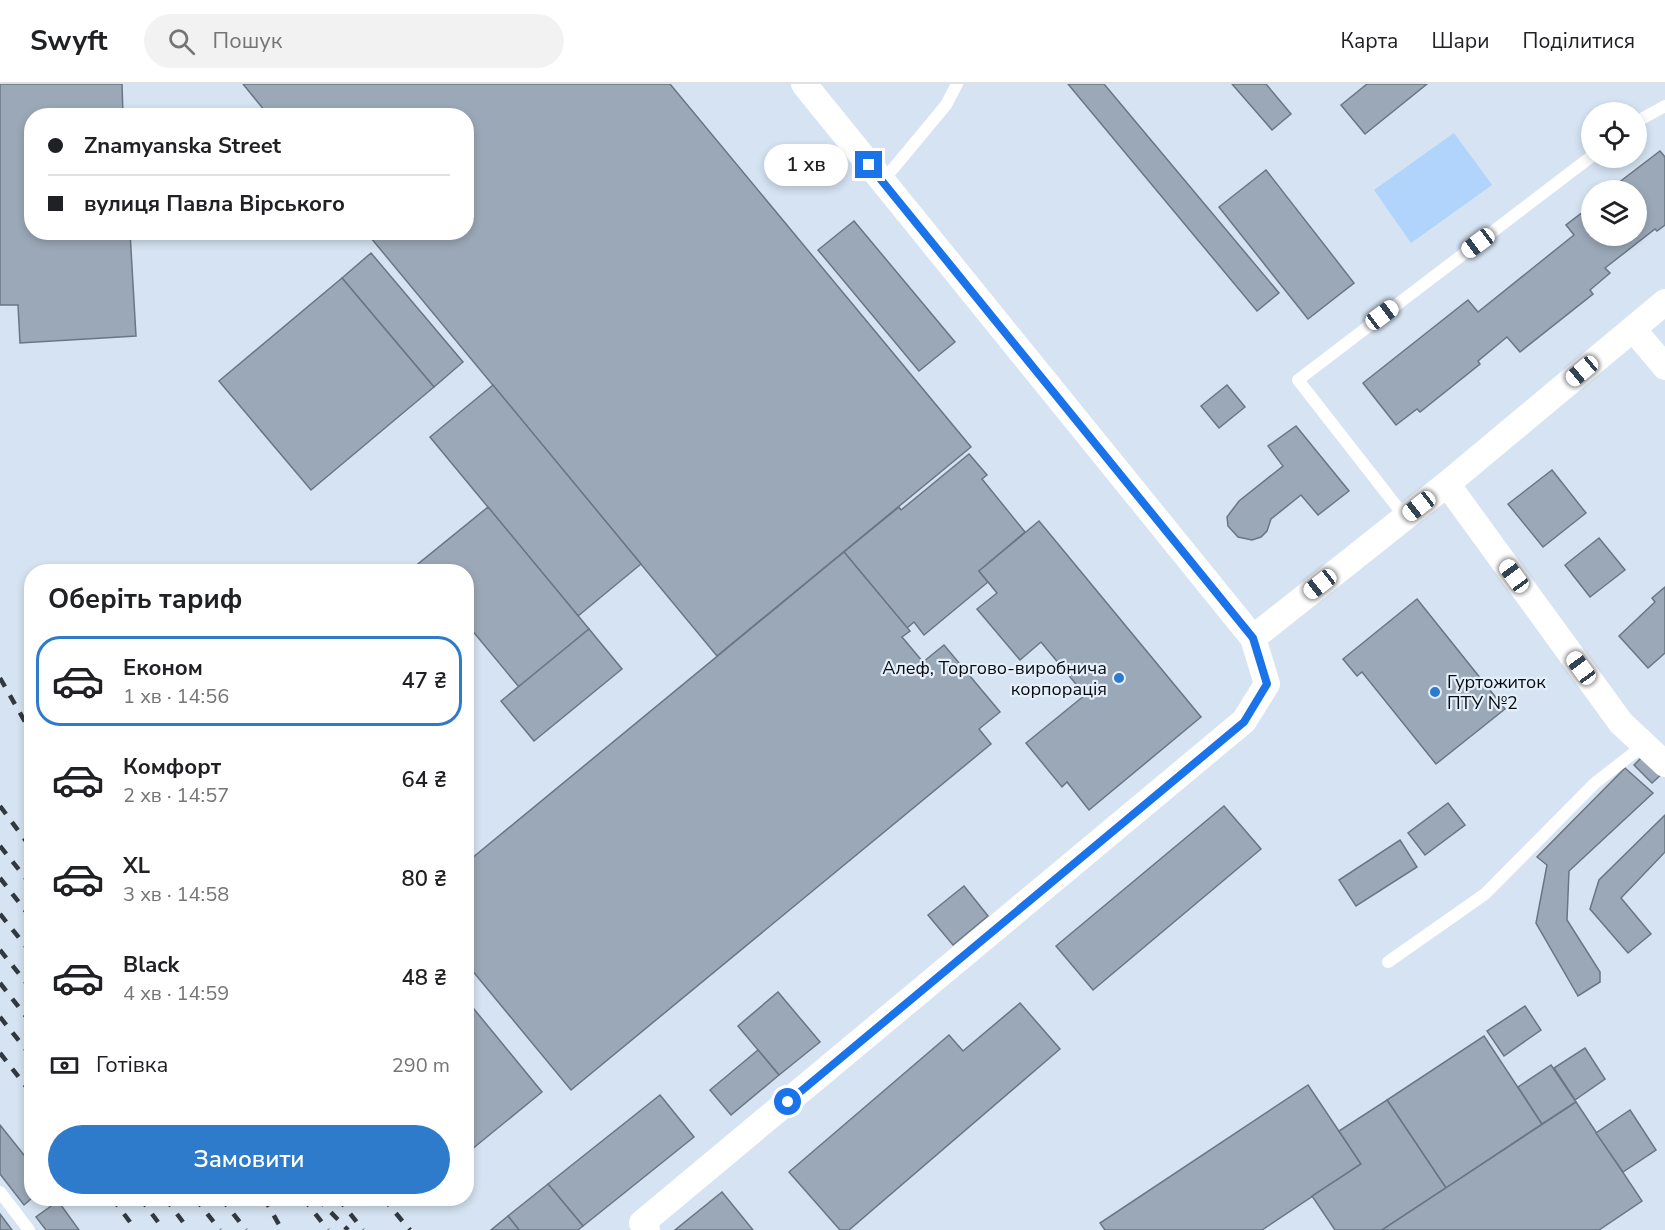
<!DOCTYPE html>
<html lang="uk">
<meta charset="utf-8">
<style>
body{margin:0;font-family:"Nunito Sans",sans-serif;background:#f2f2f2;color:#202124;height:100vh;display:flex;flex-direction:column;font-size:22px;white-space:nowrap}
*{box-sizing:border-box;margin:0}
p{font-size:20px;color:#757577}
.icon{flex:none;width:33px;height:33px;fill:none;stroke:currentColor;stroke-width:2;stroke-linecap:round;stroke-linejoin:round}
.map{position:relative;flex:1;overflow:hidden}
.side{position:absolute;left:24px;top:480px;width:450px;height:642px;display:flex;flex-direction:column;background:#fff;border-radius:24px;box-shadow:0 3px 9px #0003}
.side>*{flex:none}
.hud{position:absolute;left:24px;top:24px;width:450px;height:132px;border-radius:24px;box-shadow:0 3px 9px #0003;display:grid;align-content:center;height:132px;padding:0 24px;background:#fff}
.controls{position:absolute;left:1581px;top:18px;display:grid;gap:12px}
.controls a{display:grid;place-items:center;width:66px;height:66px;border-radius:50%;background:#fff;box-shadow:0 3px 9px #0003;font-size:30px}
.end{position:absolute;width:27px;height:27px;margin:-14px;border:8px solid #1a73e8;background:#fff;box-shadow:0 0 0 3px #fff}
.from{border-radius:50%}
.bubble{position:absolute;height:42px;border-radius:21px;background:#fff;box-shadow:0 3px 9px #0003;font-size:20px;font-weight:600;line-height:42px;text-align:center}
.car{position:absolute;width:18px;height:36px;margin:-18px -9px;border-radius:8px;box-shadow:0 0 4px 2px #0007;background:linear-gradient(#fff 24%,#345 0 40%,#fff 0 76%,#345 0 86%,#fff 0)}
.hud b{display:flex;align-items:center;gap:21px;height:57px;font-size:22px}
.hud b+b{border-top:2px solid #e0e0e0}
.hud i{width:15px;height:15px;background:#202124}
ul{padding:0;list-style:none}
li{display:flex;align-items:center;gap:18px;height:90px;margin:0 12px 9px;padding:0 12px;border:3px solid transparent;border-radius:24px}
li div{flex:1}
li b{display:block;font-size:22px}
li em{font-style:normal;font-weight:600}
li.current{border-color:#2e7bcb}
li>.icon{width:54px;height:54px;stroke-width:1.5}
h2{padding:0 24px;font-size:27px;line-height:72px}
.pay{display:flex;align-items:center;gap:15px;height:66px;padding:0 24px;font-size:22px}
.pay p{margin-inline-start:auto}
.button{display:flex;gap:12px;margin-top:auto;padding:12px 24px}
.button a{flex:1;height:69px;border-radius:36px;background:#2e7bcb;color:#fff;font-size:24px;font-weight:600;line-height:69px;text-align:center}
header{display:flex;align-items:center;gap:36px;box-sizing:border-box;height:84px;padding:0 30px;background:#fff;border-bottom:2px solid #e0e0e0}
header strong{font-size:28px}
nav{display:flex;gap:33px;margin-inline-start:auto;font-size:21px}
.search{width:420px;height:54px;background:#f2f2f2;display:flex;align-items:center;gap:15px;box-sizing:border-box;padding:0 21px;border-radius:33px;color:#757577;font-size:22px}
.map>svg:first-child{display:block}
.green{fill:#b1d4fc}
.building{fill:#9ba8b7;stroke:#6a7684;stroke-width:1.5}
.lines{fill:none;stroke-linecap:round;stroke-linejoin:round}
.lane{stroke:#fff;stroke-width:12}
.street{stroke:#fff;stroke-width:26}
.rail{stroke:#32383f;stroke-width:4.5;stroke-dasharray:10 10;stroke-linecap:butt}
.route{stroke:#1a73e8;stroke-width:8}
.poi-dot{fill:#2e7bcb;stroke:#e5effc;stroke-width:2}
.labels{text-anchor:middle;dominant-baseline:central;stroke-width:4.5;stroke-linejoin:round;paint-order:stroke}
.poi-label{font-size:18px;fill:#080c11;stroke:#e5effc;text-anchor:end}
</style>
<header>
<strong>Swyft</strong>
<div class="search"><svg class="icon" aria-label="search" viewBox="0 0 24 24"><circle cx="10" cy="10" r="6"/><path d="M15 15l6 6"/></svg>Пошук</div>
<nav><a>Карта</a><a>Шари</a><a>Поділитися</a></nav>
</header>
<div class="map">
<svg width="1665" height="1146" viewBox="0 0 1665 1146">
<rect width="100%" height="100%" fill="#d5e3f2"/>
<!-- green -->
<path class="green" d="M1454,49L1492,101L1411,159L1374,106Z"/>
<!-- building -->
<g class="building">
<path d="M0,0H122L123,32H32V148H130L136,252L20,259L18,221H0Z"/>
<path d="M243,0H670L971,363L717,572L366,148H466V32H269Z"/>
<path d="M1068,0H1104L1279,209L1257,227Z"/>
<path d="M1232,0H1266L1291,30L1272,46Z"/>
<path d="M1367,0H1427L1365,50L1341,21Z"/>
<path d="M1660,67L1665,73V141L1657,147L1655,145L1605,184L1610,189L1590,206L1593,210L1520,268L1507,253L1478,277L1480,280L1420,328L1417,325L1396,341L1363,299L1468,216L1478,228L1574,151L1566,141L1592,121V152H1636V106H1609Z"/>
<path d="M1266,86L1354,199L1308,235L1219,123Z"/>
<path d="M854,137L955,258L919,287L818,166Z"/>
<path d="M371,169L463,278L434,303L342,194Z"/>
<path d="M342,194L434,303L311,406L219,297Z"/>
<path d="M493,301L641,480L578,532L430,353Z"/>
<path d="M1227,301L1245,323L1219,344L1201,322Z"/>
<path d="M1296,342L1349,407L1318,431L1301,411L1271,435L1267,447L1261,453L1252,456L1238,453L1228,442L1227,433L1239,417L1283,382L1268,362Z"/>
<path d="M969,370L987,391L982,395L1025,448L979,487L988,498L924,551L914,538L907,544L844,468L899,423L901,426Z"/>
<path d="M1552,386L1586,429L1543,463L1508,420Z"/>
<path d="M488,423L589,545L519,603L466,539V488H424L418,480Z"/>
<path d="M1039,437L1201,633L1089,726L1067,698L1062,703L1026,659L1085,611L1041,558L1020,576L977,525L997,509L979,487Z"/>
<path d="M1599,454L1625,486L1590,513L1565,481Z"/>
<path d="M844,468L910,547L902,553L923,578L944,561L1000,628L979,645L991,660L571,1006L466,879V779Z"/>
<path d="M1665,503V569L1648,584L1619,552L1655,518L1652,514Z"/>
<path d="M1417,515L1505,625L1436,680L1362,588L1357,592L1343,575Z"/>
<path d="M589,545L622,585L534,657L501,617Z"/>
<path d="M1647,668L1665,687L1652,699L1634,681Z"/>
<path d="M1625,684L1653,709L1569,787L1567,836L1600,888V898L1578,912L1536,839L1547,781L1537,773Z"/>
<path d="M1448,719L1465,741L1425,771L1408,749Z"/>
<path d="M1224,722L1261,765L1093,906L1056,862Z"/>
<path d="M1665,731V768L1621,814L1651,850L1628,869L1590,825L1599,796Z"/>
<path d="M1400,756L1417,783L1356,822L1339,796Z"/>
<path d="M964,802L988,832L953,861L928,831Z"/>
<path d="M778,908L820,958L779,991L738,942Z"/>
<path d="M469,919L542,1008L466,1070V921Z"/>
<path d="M1020,919L1060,965L849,1146H840L789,1088L949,951L963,967Z"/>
<path d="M1525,922L1541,946L1504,972L1487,947Z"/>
<path d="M1484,952L1542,1040L1446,1104L1387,1016Z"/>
<path d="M1585,964L1605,995L1575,1016L1554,984Z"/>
<path d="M758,966L779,991L731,1031L710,1006Z"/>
<path d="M1551,981L1576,1018L1542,1040L1518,1003Z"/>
<path d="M1308,1001L1361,1080L1262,1146H1105L1100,1139Z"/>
<path d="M660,1011L694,1053L583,1142L548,1100Z"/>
<path d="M1387,1016L1446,1104L1382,1146H1335L1312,1112L1361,1080L1339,1047Z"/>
<path d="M1576,1018L1642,1117L1599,1146H1382Z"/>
<path d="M1630,1026L1656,1066L1623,1088L1596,1049Z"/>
<path d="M0,1041L32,1081V1114L24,1121L0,1090Z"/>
<path d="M548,1100L583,1142L578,1146H519L508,1132Z"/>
<path d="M722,1108L753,1146H675Z"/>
<path d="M58,1117L79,1146H46L36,1133Z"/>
<path d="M0,1130L12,1146H0Z"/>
<path d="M508,1132L519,1146H491Z"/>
</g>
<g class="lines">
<!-- lane -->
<g class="lane">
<path d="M1636,38L1665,22"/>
<path d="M882,98L946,21L957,0"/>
<path d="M1405,433L1298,296L1592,72"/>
<path d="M1388,878L1485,810L1595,699L1644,661"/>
<path d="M0,1108L29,1146"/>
</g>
<!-- street -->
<g class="street">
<path d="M804,0L1253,554"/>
<path d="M1633,245L1665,283"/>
<path d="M1447,400L1621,639L1665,680"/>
<path d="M647,1146L642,1139L1244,637L1267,600L1253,554L1447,400L1665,218"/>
</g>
<!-- rail -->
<g class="rail">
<path d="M0,594L32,650"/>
<path d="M0,722L32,765"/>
<path d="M0,762L32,802"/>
<path d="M0,794L32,835"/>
<path d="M0,830L32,870"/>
<path d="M0,866L32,906"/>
<path d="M0,899L32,940"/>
<path d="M0,933L32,973"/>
<path d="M0,969L32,1010"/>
<path d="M112,1114L136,1146"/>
<path d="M140,1114L164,1146"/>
<path d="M165,1114L189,1146"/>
<path d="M195,1114L220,1146"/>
<path d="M221,1114L246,1146"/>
<path d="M264,1114L282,1146"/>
<path d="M303,1114L328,1146"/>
<path d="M317,1114L348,1146"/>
<path d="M338,1114L363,1146"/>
<path d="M383,1114L410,1146"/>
</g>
</g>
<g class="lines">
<!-- route -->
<path class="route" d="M788,1018L1244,638L1267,600L1253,554L869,81"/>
</g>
<!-- markers -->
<g class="poi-dot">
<circle cx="1119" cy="594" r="6"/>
<circle cx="1435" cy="608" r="6"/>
</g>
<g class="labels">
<!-- poi labels -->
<g class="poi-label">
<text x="1107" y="584">Алеф, Торгово-виробнича<tspan x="1107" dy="21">корпорація</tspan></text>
<text x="1447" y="598" text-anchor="start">Гуртожиток<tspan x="1447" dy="21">ПТУ №2</tspan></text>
</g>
</g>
</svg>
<div class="controls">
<a><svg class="icon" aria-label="locate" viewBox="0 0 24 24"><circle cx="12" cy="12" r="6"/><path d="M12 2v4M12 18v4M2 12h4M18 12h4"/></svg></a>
<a><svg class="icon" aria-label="layers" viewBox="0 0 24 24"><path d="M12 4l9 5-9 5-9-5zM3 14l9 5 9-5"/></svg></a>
</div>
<i class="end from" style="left:788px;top:1018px"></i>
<i class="end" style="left:869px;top:81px"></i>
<div class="bubble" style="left:764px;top:60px;width:84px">1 хв</div>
<i class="car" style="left:1478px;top:159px;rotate:233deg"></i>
<i class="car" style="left:1382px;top:231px;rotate:53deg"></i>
<i class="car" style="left:1582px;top:287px;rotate:230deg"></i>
<i class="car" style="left:1419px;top:422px;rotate:232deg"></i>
<i class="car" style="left:1514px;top:492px;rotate:324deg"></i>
<i class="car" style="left:1320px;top:500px;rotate:232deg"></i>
<i class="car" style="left:1581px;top:584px;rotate:324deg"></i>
<div class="hud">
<b><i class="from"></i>Znamyanska Street</b>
<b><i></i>вулиця Павла Вірського</b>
</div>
<section class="side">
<h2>Оберіть тариф</h2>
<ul>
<li class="current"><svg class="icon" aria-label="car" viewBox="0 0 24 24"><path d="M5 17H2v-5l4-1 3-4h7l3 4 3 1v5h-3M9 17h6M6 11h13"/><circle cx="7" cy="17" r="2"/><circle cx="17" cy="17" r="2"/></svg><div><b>Економ</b><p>1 хв · 14:56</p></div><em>47 ₴</em></li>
<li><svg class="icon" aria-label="car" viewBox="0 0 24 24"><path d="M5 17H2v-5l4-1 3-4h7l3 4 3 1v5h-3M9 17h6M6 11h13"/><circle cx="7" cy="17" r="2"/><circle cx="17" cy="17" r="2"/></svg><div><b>Комфорт</b><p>2 хв · 14:57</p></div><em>64 ₴</em></li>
<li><svg class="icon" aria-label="car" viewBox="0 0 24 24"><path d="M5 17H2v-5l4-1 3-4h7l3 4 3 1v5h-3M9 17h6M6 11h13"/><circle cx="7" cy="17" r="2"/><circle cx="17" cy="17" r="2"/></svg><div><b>XL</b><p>3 хв · 14:58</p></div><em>80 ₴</em></li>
<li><svg class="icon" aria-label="car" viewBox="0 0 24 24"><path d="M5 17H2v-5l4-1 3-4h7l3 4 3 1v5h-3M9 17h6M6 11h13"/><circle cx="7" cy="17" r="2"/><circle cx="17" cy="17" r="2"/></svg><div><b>Black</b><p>4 хв · 14:59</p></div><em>48 ₴</em></li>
</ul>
<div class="pay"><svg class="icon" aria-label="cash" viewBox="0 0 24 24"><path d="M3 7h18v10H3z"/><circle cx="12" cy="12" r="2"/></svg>Готівка<p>290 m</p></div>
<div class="button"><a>Замовити</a></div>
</section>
</div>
